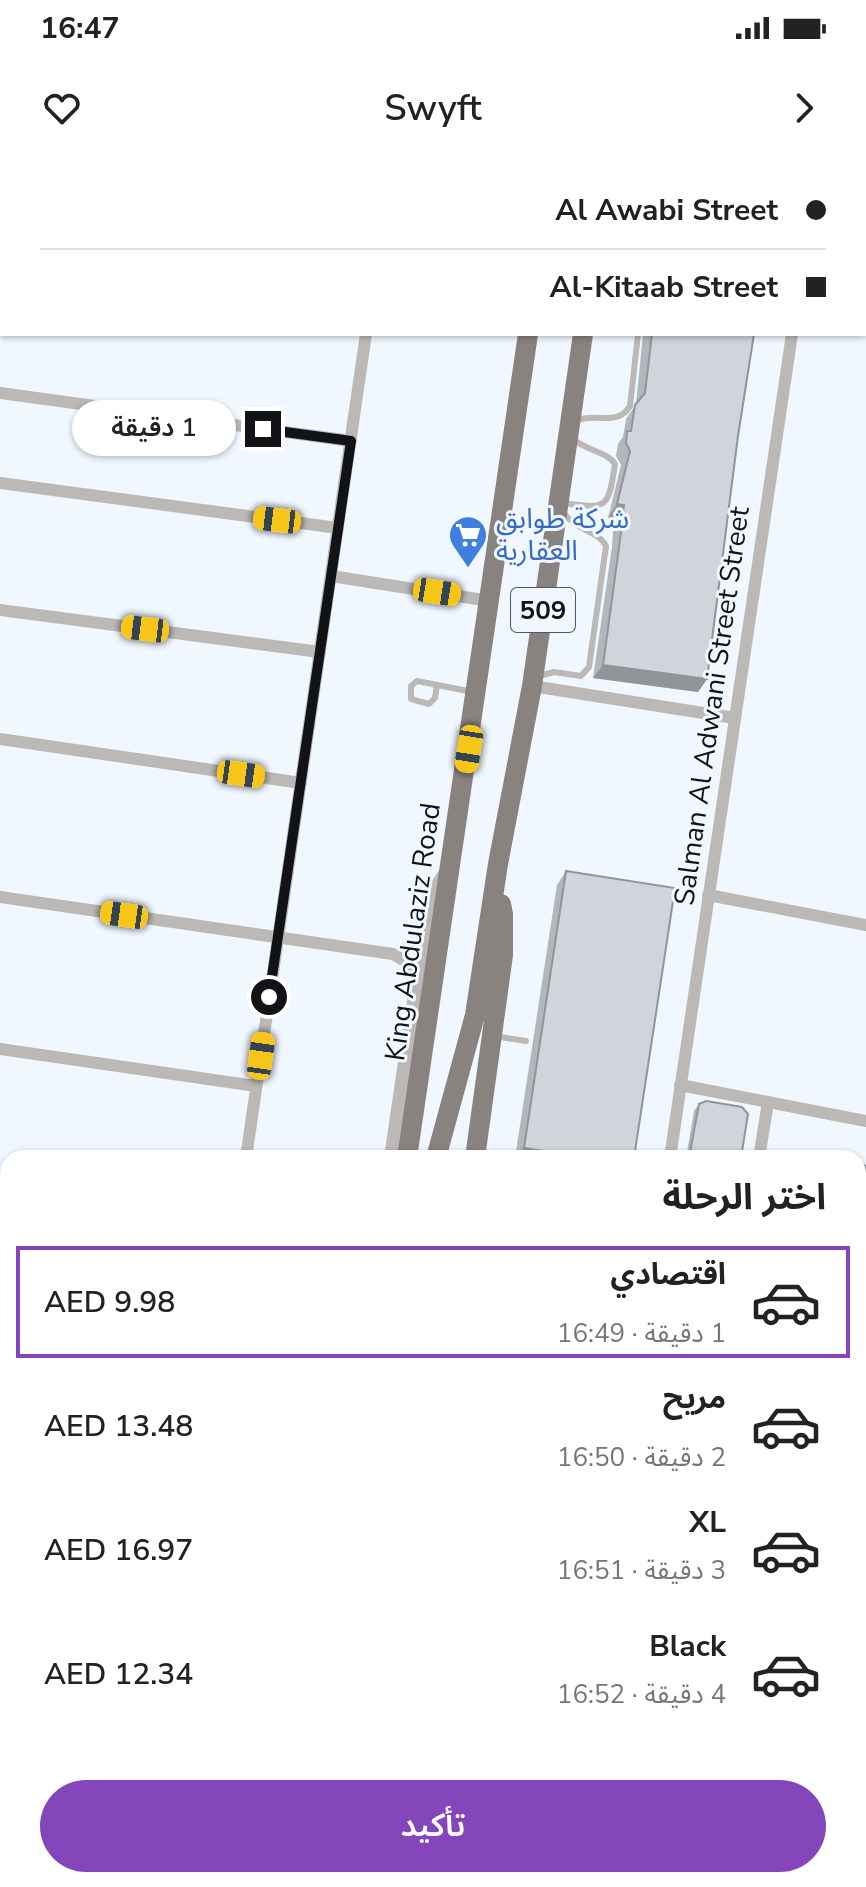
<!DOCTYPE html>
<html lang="ar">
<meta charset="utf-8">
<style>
body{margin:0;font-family:"Nunito Sans","Noto Sans Arabic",sans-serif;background:#f2f2f2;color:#222;direction:rtl;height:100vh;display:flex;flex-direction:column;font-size:30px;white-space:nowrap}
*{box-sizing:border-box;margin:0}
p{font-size:26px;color:#767676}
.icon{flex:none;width:44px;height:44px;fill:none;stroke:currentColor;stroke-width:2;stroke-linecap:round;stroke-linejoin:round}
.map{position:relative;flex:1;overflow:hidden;direction:ltr}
.drawer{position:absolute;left:0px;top:990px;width:866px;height:738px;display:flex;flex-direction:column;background:#fff;border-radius:24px 24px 0 0;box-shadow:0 2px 6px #0004;direction:rtl}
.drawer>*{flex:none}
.hud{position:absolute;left:0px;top:0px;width:866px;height:176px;box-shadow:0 2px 6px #0004;direction:rtl;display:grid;align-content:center;height:176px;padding:0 40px;background:#fff}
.end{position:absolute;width:36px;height:36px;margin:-18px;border:10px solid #111316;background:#fff;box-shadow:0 0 0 4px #fff}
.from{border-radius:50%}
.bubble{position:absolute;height:56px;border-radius:28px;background:#fff;box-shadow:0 2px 6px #0004;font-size:26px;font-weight:600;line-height:56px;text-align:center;direction:rtl}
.car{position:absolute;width:24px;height:48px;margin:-24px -12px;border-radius:10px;box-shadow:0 0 6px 2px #0007;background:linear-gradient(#f5c518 24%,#345 0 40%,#f5c518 0 76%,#345 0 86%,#f5c518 0)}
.hud b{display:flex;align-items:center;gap:28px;height:76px;font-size:30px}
.hud b+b{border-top:2px solid #e0e0e0}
.hud i{width:20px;height:20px;background:#222}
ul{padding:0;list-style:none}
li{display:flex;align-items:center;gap:24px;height:112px;margin:0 16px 12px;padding:0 24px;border:4px solid transparent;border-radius:0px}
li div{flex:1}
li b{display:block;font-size:30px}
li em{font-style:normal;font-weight:600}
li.selected{border-color:#8646bb}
li>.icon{width:72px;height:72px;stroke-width:1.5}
h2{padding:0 40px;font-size:36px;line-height:96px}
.action{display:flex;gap:16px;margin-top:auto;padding:16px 40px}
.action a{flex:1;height:92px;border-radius:48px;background:#8646bb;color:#fff;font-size:32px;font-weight:600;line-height:92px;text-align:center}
.status{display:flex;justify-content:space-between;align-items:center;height:56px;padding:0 40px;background:#fff;direction:ltr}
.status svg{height:22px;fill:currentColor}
header{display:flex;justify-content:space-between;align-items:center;height:104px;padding:0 40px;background:#fff;font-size:36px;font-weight:600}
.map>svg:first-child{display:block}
.medical{fill:#fce8e1}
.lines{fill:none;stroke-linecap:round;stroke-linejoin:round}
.service{stroke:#bbb8b6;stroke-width:6}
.minor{stroke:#bbb8b6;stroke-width:12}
.tertiary{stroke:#bbb8b6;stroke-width:16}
.primary{stroke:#898380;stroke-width:20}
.wall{fill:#b2b7bc}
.shaded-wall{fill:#919599}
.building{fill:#cfd5db;stroke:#919599;stroke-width:2}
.route{stroke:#111316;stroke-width:10}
.labels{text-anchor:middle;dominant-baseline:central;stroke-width:6;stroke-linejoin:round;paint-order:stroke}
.shield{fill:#f1f7fe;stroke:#54575c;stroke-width:2}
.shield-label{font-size:26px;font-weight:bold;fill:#111316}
.shop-label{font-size:28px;fill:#366cbe;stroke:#f1f7fe;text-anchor:start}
.street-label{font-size:28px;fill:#111316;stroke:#f1f7fe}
</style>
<div class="status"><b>16:47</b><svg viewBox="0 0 49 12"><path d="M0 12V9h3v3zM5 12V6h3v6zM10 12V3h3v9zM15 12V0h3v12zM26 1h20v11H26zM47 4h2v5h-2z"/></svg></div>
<header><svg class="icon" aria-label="forward" viewBox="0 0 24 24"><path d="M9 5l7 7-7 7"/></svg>Swyft<svg class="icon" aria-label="heart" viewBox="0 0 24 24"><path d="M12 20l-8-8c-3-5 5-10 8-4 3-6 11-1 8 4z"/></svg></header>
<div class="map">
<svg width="866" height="1727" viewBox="0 0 866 1727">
<rect width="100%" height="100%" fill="#f1f7fe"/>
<!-- medical -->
<path class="medical" d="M0,1355L8,1357V1648L0,1651Z"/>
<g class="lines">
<!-- service -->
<g class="service">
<path d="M663,2L664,0"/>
<path d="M701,2H714"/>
<path d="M864,27L866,28"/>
<path d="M575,261C594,252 618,267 630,246L638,174"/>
<path d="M563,343C608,349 608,349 615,304C608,292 586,291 572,278"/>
<path d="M539,516L554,512L581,516L589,507L606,386C599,371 576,371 563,352"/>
<path d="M437,525L435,538L429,544L411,539V526L417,521L473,532"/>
<path d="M494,876L526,881"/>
</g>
<!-- minor -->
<g class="minor">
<path d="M208,0L221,2"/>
<path d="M29,2V0"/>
<path d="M0,106H2"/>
<path d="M864,128H866"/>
<path d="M0,233L351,281"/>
<path d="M0,323L338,368"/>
<path d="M331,416L490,441"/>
<path d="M0,450L320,492"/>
<path d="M532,526L735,558"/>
<path d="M0,579L301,623"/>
<path d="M708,735L866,765"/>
<path d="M0,737L393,794L407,802L417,813"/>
<path d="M0,889L256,926"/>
<path d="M680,925L866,961"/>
<path d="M246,998L366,174"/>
<path d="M670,998L792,174"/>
<path d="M759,998L768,942"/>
<path d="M0,1336L8,1337"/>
<path d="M858,1424L866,1418"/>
<path d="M858,1564L866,1566"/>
<path d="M823,1727L824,1720"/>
</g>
<!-- tertiary -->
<g class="tertiary">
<path d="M392,998L428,752L436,729L449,710"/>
<path d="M0,1037L8,1038"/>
<path d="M0,1052L8,1054"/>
<path d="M858,1274L866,1268"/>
</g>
<!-- primary -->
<g class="primary">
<path d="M552,2L553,0"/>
<path d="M608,2V0"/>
<path d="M630,2V0"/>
<path d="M407,998L528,174"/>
<path d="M436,998L475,855L498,704L532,526L583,174"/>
<path d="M475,998L503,795V754L501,744"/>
<path d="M858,1205L866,1199"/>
<path d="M858,1248L866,1243"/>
<path d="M0,1688L8,1685"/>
<path d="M48,1727L62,1720"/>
<path d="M308,1727L310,1720"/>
<path d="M342,1727V1720"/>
</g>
</g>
<!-- wall -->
<g class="wall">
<path d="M643,174H754L738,276L707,519L698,532L593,518L612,387L614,359L608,358L621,305L616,296L618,284L623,277L626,259L636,244Z"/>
<path d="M566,711L634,998H515L557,725Z"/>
<path d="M699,944L741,998H686L694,951Z"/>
<path d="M858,1006H866V1080L858,1068Z"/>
<path d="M421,1720H773L772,1727H419Z"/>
</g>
<!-- shaded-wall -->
<g class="shaded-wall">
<rect x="864" y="83" width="2" height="15"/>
<path d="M617,344L624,345L614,359L608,358Z"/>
<path d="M603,505L707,519L698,532L593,518Z"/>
<path d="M524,988L588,998H517Z"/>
<path d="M866,1131V1138L858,1144V1137Z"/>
<path d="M6,1498H8V1520L0,1519Z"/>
</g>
<!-- building -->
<g class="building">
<rect x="864" y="51" width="2" height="32"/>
<path d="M652,174H754L738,276L707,519L603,505L621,373L624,345L617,344L630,291L626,283L627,271H631L635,245L645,233Z"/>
<path d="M566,711L675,728L634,998H588L524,988Z"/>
<path d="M706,941L742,947L748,954L741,998H689L699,944Z"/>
<path d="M861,1004L866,1006V1053L858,1042V1006Z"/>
<path d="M866,1099V1131L858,1137V1104Z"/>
<path d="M0,1355L8,1357V1498H6L0,1538Z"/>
<path d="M428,1720H773L772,1727H426Z"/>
</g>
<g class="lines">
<!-- route -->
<path class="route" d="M263,269L351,281L269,837"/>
</g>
<!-- icons -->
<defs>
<g id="supermarket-pin" transform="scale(2)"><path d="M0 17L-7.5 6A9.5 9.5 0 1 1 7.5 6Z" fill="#3f7fe0" stroke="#f1f7fe"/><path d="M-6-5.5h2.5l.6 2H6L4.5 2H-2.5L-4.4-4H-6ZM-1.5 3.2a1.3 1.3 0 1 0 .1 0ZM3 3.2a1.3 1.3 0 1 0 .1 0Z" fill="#fff"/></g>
</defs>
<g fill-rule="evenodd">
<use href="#supermarket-pin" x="468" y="375"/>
</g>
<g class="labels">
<!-- shield labels -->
<rect class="shield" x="511" y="428" width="64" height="44" rx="6"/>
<g class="shield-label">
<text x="543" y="450">509</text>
</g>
<!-- shop labels -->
<g class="shop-label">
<text x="496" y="359">شركة طوابق<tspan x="496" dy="32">العقارية</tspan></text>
</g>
<!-- street labels -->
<g class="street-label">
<text transform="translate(712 546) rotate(-82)">Salman Al Adwani Street Street</text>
<text transform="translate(413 772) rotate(-82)">King Abdulaziz Road</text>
</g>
</g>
</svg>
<i class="end from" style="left:269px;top:837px"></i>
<i class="end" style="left:263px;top:269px"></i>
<div class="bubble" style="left:72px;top:240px;width:164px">1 دقيقة</div>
<i class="car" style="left:277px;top:360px;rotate:277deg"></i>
<i class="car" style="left:437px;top:432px;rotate:99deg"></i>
<i class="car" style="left:145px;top:469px;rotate:277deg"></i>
<i class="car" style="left:469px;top:589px;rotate:189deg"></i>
<i class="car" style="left:241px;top:614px;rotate:98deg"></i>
<i class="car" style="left:124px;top:755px;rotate:278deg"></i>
<i class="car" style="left:261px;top:896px;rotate:8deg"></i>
<div class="hud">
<b><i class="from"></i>Al Awabi Street</b>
<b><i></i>Al-Kitaab Street</b>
</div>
<section class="drawer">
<h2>اختر الرحلة</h2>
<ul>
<li class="selected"><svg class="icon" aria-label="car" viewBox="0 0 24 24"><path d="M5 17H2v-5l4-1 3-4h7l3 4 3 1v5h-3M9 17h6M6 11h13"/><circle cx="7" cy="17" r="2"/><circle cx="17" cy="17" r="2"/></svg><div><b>اقتصادي</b><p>1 دقيقة · 16:49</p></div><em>AED 9.98</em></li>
<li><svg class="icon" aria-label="car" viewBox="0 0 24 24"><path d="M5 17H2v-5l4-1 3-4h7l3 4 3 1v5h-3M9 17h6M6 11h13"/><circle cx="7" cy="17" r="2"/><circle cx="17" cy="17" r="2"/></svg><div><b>مريح</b><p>2 دقيقة · 16:50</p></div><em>AED 13.48</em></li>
<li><svg class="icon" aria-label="car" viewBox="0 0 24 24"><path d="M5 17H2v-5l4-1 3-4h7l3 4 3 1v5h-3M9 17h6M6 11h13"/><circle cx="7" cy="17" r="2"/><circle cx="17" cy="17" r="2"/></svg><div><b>XL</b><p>3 دقيقة · 16:51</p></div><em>AED 16.97</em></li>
<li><svg class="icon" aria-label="car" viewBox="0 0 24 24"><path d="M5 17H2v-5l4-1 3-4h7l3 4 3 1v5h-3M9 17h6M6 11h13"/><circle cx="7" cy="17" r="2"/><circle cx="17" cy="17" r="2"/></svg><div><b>Black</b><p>4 دقيقة · 16:52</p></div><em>AED 12.34</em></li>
</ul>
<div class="action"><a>تأكيد</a></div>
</section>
</div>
